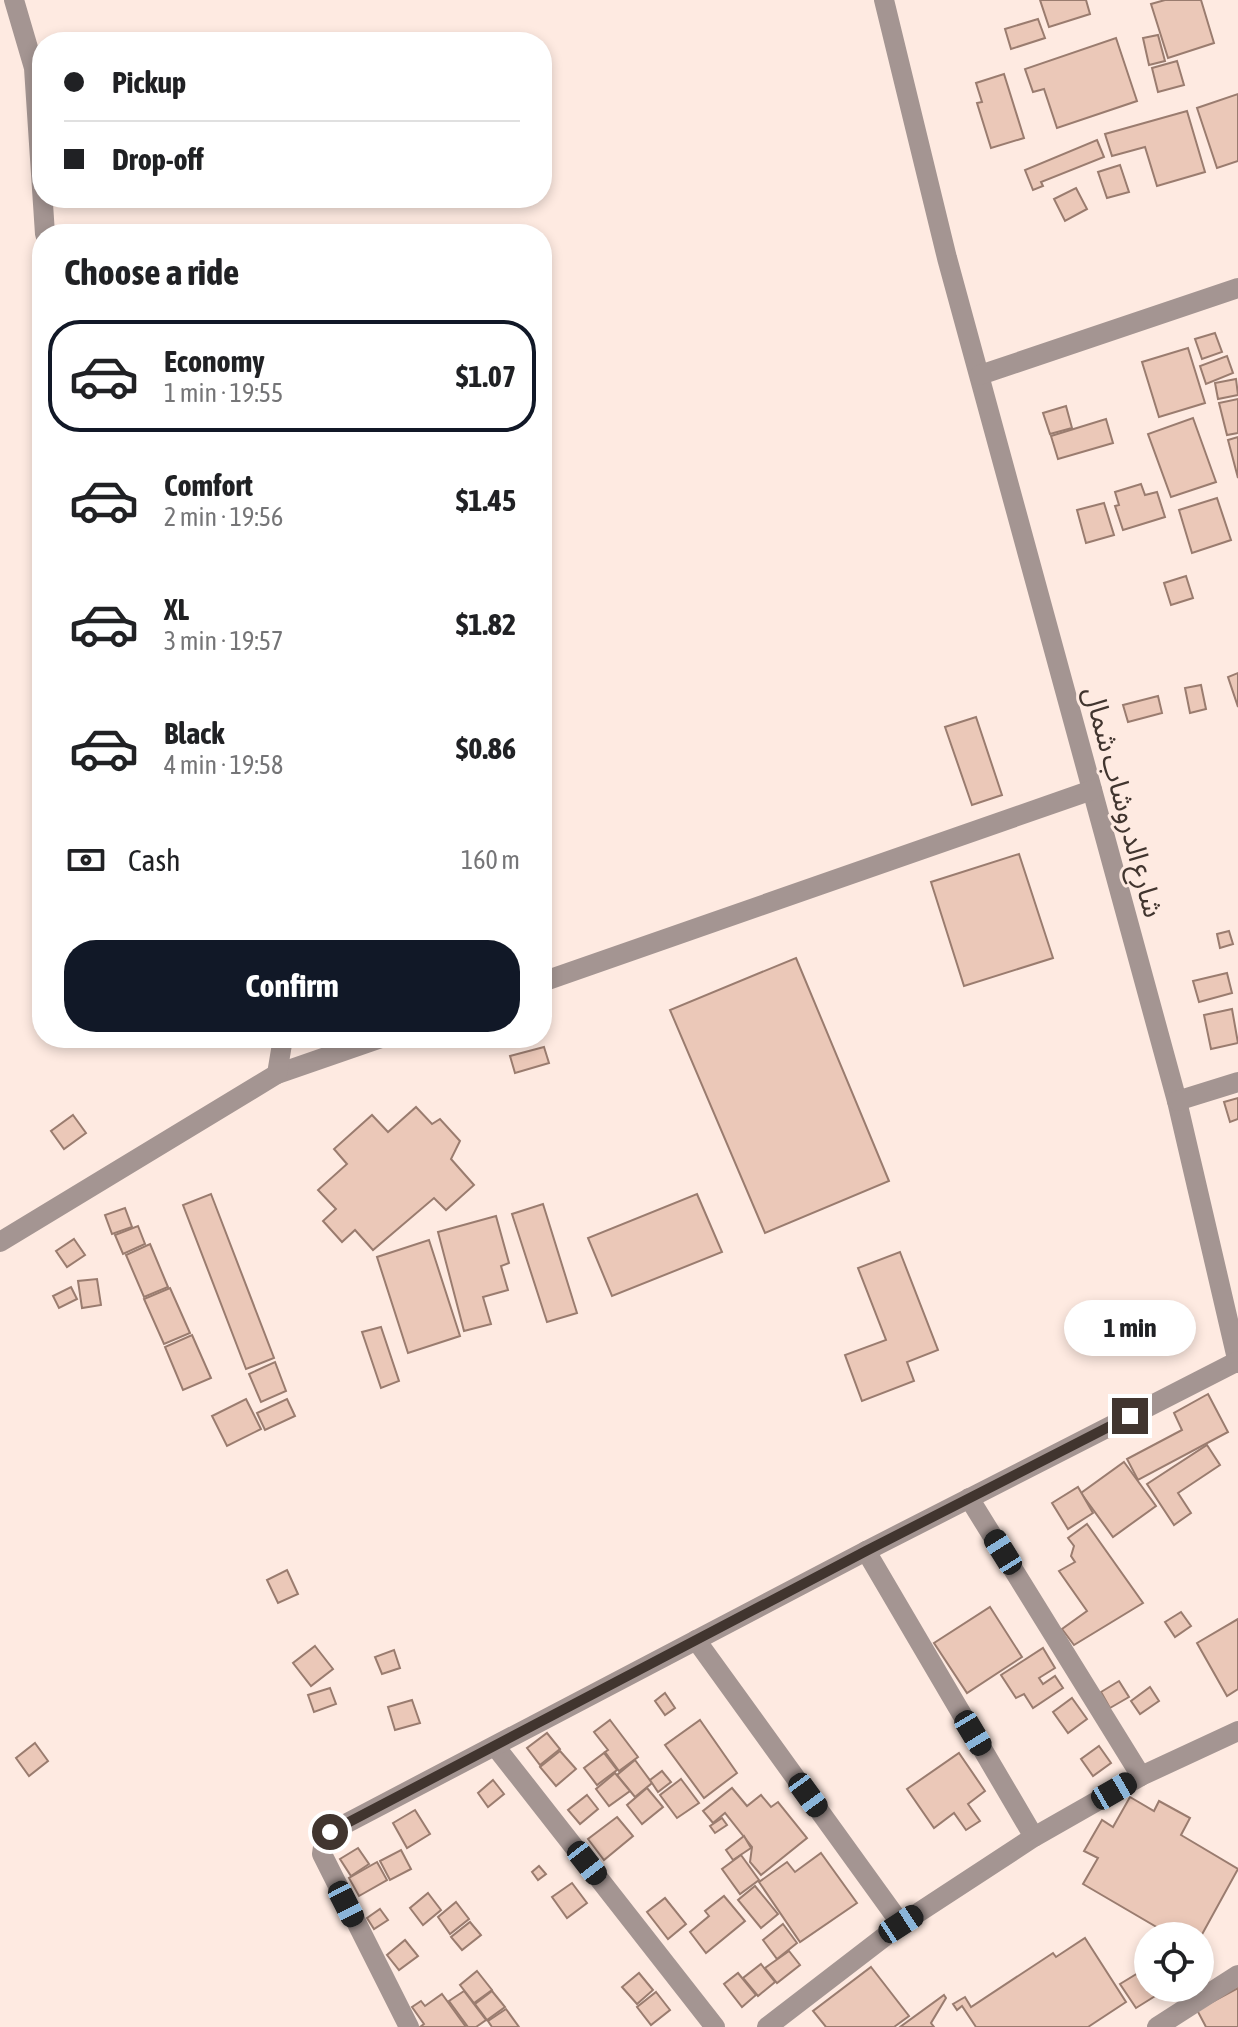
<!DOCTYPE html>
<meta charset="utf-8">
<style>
body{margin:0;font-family:"Asap Condensed","Noto Sans Arabic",sans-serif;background:#f6f6f6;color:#202124;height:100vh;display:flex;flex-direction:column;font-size:30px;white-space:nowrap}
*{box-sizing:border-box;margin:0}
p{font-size:26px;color:#757577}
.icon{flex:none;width:44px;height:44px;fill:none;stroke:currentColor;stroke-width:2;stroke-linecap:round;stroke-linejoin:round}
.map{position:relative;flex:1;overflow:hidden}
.sheet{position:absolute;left:32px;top:224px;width:520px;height:824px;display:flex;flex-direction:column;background:#fff;border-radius:32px;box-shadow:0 4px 12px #0003}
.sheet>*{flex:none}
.guide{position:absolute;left:32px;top:32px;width:520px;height:176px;border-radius:32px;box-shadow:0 4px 12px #0003;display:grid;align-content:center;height:176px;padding:0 32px;background:#fff}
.fabs{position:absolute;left:1134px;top:1922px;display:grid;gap:16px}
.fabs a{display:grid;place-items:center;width:80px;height:80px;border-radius:50%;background:#fff;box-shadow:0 4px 12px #0003;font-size:40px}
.end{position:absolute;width:36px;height:36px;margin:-18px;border:10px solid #41352f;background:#fff;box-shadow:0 0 0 4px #fff}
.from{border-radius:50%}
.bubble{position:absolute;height:56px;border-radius:28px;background:#fff;box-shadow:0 4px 12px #0003;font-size:26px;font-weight:700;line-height:56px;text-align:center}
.car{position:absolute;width:24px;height:48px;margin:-24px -12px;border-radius:10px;box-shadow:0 0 6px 2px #0007;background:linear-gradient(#222 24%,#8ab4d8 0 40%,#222 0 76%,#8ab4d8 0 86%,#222 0)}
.guide b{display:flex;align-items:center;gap:28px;height:76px;font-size:30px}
.guide b+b{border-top:2px solid #e0e0e0}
.guide i{width:20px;height:20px;background:#202124}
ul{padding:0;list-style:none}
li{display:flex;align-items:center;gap:24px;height:112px;margin:0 16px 12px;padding:0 16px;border:4px solid transparent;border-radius:32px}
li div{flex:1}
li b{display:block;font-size:30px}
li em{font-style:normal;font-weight:700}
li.on{border-color:#111827}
li>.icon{width:72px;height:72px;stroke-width:1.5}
h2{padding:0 32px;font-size:36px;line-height:96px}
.pay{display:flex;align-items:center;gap:20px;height:88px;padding:0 32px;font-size:30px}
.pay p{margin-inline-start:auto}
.action{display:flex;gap:16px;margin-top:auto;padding:16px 32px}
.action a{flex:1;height:92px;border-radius:32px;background:#111827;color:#fff;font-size:32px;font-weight:700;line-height:92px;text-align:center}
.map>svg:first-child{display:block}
.building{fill:#ebc8b8;stroke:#9a7c6f;stroke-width:2}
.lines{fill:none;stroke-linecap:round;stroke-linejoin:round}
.minor{stroke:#a49592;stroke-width:20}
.route{stroke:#41352f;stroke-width:10}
.labels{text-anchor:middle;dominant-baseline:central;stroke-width:6;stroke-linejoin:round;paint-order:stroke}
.street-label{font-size:28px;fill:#41352f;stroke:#feeae1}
</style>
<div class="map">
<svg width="1238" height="2027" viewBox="0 0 1238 2027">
<rect width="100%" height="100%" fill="#feeae1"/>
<!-- building -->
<g class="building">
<path d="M1040,0H1086L1090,14L1049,27Z"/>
<path d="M1165,0H1201L1214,43L1168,58L1151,4Z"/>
<path d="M1038,19L1045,38L1011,49L1005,29Z"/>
<path d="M1158,35L1165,61L1149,65L1143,38Z"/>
<path d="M1116,38L1137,101L1057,128L1044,89L1033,92L1025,69Z"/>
<path d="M1177,61L1184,85L1158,92L1152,68Z"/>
<path d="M1004,74L1024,138L991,148L977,103L982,102L976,83Z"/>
<path d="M1238,94V161L1217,168L1197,108Z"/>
<path d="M1187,111L1205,172L1157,186L1145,147L1112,156L1105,134Z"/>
<path d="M1097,140L1104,157L1041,182L1043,186L1033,190L1025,170Z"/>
<path d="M1120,165L1129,192L1107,198L1098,172Z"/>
<path d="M1076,188L1087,209L1065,221L1054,199Z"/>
<path d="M1215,333L1222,352L1202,359L1195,339Z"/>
<path d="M1188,348L1205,403L1159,417L1142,362Z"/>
<path d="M1227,356L1233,373L1206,384L1200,366Z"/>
<path d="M1236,379L1238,395L1218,399L1215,383Z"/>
<path d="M1238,399V433L1227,435L1219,403Z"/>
<path d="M1066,406L1072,428L1050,434L1043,413Z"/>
<path d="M1193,418L1216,482L1171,497L1148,434Z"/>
<path d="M1106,419L1113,443L1058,459L1051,436Z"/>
<path d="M1238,437V478L1228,440Z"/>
<path d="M1141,484L1145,495L1157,492L1165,517L1123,530L1115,506L1119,505L1115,492Z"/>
<path d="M1217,498L1231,540L1192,553L1179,510Z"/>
<path d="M1104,503L1114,535L1086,543L1077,510Z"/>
<path d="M1186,576L1193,598L1171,605L1164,583Z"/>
<path d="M1238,673V707L1228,677Z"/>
<path d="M1201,685L1206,709L1190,713L1185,688Z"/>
<path d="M1158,696L1162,713L1128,722L1123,705Z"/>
<path d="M976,717L1002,795L972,805L945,727Z"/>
<path d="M1019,854L1053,958L964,986L931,882Z"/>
<path d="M1229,931L1233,944L1220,948L1217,934Z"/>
<path d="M796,958L889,1181L765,1233L670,1010Z"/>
<path d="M1227,973L1232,993L1199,1002L1193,981Z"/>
<path d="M1232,1009L1238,1043L1211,1049L1204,1015Z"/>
<path d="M544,1047L549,1063L515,1073L510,1056Z"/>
<path d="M1238,1098V1119L1230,1122L1224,1102Z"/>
<path d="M416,1107L432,1124L440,1119L460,1141L451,1159L474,1185L446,1210L434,1198L373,1250L355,1230L342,1242L323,1221L336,1209L318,1190L347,1164L334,1149L372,1115L388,1132Z"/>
<path d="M73,1115L86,1133L64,1149L51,1131Z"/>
<path d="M211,1194L274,1358L246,1369L183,1205Z"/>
<path d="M697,1194L722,1252L612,1296L588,1238Z"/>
<path d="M543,1204L577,1313L547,1322L512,1214Z"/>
<path d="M125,1208L132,1227L112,1234L105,1215Z"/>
<path d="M496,1216L509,1263L501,1266L508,1290L483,1297L491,1324L464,1331L438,1232Z"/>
<path d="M138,1226L145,1244L123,1254L115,1235Z"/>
<path d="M74,1239L85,1255L67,1267L56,1251Z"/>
<path d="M429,1240L460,1336L408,1353L377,1257Z"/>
<path d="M150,1244L168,1287L144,1297L126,1255Z"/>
<path d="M900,1252L938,1350L907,1362L914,1381L862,1401L845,1355L886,1340L858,1268Z"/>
<path d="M97,1279L101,1305L82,1308L78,1281Z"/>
<path d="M71,1287L77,1299L59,1308L53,1296Z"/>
<path d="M170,1288L190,1333L164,1344L144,1299Z"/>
<path d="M381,1327L399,1381L381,1388L362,1332Z"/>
<path d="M192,1335L211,1378L183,1390L165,1347Z"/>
<path d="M275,1362L286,1391L261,1402L249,1374Z"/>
<path d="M1208,1394L1228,1432L1138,1480L1127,1459L1182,1430L1174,1413Z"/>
<path d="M246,1399L261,1429L227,1446L212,1416Z"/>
<path d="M287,1399L295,1416L265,1430L257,1413Z"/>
<path d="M1207,1445L1220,1465L1178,1493L1191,1513L1174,1525L1147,1484Z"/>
<path d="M1124,1462L1156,1506L1113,1537L1081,1493Z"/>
<path d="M1078,1487L1093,1513L1068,1529L1052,1503Z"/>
<path d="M1087,1524L1143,1603L1074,1645L1062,1629L1087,1611L1059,1571L1075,1562L1071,1556L1074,1546L1068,1538Z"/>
<path d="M287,1570L298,1594L278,1603L267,1580Z"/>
<path d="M990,1607L1022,1657L967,1693L934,1643Z"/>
<path d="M1181,1612L1191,1626L1175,1637L1165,1622Z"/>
<path d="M1238,1619V1689L1227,1696L1197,1643Z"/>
<path d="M315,1646L333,1669L311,1686L293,1663Z"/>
<path d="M1043,1648L1055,1668L1039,1678L1043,1684L1055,1676L1063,1688L1033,1708L1024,1694L1016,1698L1001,1675Z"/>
<path d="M394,1650L400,1668L382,1674L375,1657Z"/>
<path d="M1119,1681L1129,1697L1110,1708L1101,1692Z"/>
<path d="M1150,1687L1159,1701L1140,1714L1131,1701Z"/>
<path d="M330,1688L336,1704L314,1712L308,1695Z"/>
<path d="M665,1693L675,1708L665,1715L655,1701Z"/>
<path d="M1072,1698L1087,1719L1068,1733L1053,1712Z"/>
<path d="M412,1700L420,1723L395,1730L388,1707Z"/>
<path d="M610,1720L638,1757L619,1771L605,1752L608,1750L594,1732Z"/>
<path d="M700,1720L737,1773L704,1798L665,1745Z"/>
<path d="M547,1733L560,1749L540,1765L527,1748Z"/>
<path d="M35,1743L48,1761L29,1776L16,1758Z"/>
<path d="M1099,1746L1111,1763L1093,1776L1081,1759Z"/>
<path d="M560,1751L576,1769L556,1786L540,1767Z"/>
<path d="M604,1753L617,1770L597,1785L584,1768Z"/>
<path d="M959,1753L985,1791L968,1804L980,1821L966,1830L954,1813L934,1828L907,1789Z"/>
<path d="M635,1760L652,1783L635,1797L617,1775Z"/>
<path d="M662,1771L671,1782L658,1792L650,1780Z"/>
<path d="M615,1773L630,1791L609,1806L596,1789Z"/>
<path d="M681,1779L699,1803L677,1818L660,1795Z"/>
<path d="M493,1780L504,1794L488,1807L478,1793Z"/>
<path d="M647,1788L663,1807L642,1824L627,1805Z"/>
<path d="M732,1788L747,1806L761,1795L771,1807L778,1802L807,1838L761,1875L750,1862L752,1847L725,1813L713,1823L703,1811Z"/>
<path d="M587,1795L598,1809L580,1824L568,1810Z"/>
<path d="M1130,1797L1154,1811L1159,1801L1190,1818L1181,1835L1238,1869L1200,1938V1936H1172L1083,1884L1098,1858L1084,1851L1102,1820L1113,1827Z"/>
<path d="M415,1810L430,1834L407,1848L393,1823Z"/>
<path d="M617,1817L633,1836L604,1860L588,1839Z"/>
<path d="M722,1818L727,1825L715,1833L710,1826Z"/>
<path d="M744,1836L751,1848L733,1860L726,1850Z"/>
<path d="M358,1848L369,1864L351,1876L340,1859Z"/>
<path d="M401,1850L411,1869L390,1880L380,1861Z"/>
<path d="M821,1853L857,1903L800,1942L759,1882L787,1862L795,1872Z"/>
<path d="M741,1855L759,1880L740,1894L722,1869Z"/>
<path d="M377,1862L387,1880L359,1896L349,1878Z"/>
<path d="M539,1866L546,1874L538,1880L532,1872Z"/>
<path d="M572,1883L587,1903L567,1918L552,1897Z"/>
<path d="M755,1886L778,1914L761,1928L738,1900Z"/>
<path d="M428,1893L441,1910L423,1925L410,1908Z"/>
<path d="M724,1896L745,1921L706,1953L690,1932L709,1916L705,1911Z"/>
<path d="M665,1898L686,1924L668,1939L647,1912Z"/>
<path d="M456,1902L469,1919L450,1934L438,1917Z"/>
<path d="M380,1909L388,1920L374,1929L367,1918Z"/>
<path d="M470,1922L481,1935L462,1950L451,1937Z"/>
<path d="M783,1924L797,1943L777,1959L763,1940Z"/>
<path d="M1085,1938L1126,2002L1088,2027H976L962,2006L957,2010L953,2004L965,1997L971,2007L1053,1953L1056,1957Z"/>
<path d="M405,1940L418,1956L399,1970L387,1955Z"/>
<path d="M789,1951L800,1965L777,1983L765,1968Z"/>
<path d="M761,1964L775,1982L758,1996L743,1978Z"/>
<path d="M871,1967L909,2016L894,2027H826L813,2011Z"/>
<path d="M1148,1967V1988H1168L1136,2008L1120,1984Z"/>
<path d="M477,1971L492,1990L474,2003L460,1985Z"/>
<path d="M639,1973L653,1990L637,2004L622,1987Z"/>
<path d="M738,1973L756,1995L742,2007L724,1984Z"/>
<path d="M1238,1988V2027H1206L1197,2010Z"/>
<path d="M464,1991L486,2020L476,2027H468L449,2001Z"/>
<path d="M492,1991L505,2007L487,2020L475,2004Z"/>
<path d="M656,1992L670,2010L651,2025L637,2007Z"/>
<path d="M442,1994L466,2027H420L424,2024L412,2007L421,2001L425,2006Z"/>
<path d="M944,1995L946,1998L931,2023L934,2027H900Z"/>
<path d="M506,2009L519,2027H492L488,2021Z"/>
</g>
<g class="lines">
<!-- minor -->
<g class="minor">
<path d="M14,0L34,68L45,234"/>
<path d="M884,0L947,258L1177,1101L1238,1363"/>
<path d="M980,375L1238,288"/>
<path d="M542,982L1092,790"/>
<path d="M277,1074L381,1038"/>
<path d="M1177,1101L1238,1082"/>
<path d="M0,1242L277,1074L283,1038"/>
<path d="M969,1498L1141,1776"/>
<path d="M866,1551L1034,1837"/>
<path d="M696,1640L901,1924"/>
<path d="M495,1746L715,2027"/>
<path d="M409,2027L322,1854L324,1840L330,1832L866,1551L1238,1361"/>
<path d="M767,2027L901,1924L1034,1837L1141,1776L1238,1731"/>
<path d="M1157,2027L1238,1975"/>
</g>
</g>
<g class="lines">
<!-- route -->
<path class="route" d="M330,1832L866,1551L1130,1416"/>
</g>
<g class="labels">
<!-- street labels -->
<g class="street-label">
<text transform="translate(1124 802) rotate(75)">شارع الدروشاب شمال</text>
</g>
</g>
</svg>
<div class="fabs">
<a><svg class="icon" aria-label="locate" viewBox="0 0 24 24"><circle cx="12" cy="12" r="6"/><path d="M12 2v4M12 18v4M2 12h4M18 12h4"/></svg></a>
</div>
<i class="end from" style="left:330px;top:1832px"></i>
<i class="end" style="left:1130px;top:1416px"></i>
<div class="bubble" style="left:1064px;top:1300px;width:132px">1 min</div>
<i class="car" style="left:1003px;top:1552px;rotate:328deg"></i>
<i class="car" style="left:973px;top:1733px;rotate:149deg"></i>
<i class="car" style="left:1114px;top:1791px;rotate:60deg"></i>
<i class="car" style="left:808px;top:1795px;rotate:144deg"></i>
<i class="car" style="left:587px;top:1863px;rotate:142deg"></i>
<i class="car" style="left:346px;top:1904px;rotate:153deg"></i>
<i class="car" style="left:901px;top:1924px;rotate:57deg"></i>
<div class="guide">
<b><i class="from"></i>Pickup</b>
<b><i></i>Drop-off</b>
</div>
<section class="sheet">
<h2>Choose a ride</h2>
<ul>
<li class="on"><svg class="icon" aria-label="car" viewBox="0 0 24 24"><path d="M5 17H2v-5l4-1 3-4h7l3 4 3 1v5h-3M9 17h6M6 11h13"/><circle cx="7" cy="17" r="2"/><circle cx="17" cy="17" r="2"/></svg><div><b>Economy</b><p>1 min · 19:55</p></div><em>$1.07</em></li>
<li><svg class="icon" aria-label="car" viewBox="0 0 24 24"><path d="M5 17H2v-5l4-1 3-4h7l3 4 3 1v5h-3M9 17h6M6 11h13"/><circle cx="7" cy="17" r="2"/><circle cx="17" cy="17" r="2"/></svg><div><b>Comfort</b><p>2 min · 19:56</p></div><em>$1.45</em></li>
<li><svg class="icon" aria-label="car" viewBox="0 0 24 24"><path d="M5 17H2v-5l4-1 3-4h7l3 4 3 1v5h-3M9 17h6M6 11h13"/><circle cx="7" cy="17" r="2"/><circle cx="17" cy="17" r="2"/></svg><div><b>XL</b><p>3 min · 19:57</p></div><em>$1.82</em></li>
<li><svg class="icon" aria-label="car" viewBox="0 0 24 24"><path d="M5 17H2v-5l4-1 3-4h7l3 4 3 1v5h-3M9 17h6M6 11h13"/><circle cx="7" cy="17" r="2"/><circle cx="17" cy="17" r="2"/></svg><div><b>Black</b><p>4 min · 19:58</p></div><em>$0.86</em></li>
</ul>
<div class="pay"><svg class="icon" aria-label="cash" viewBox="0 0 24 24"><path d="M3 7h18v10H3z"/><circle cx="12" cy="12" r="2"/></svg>Cash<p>160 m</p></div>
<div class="action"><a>Confirm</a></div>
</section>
</div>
